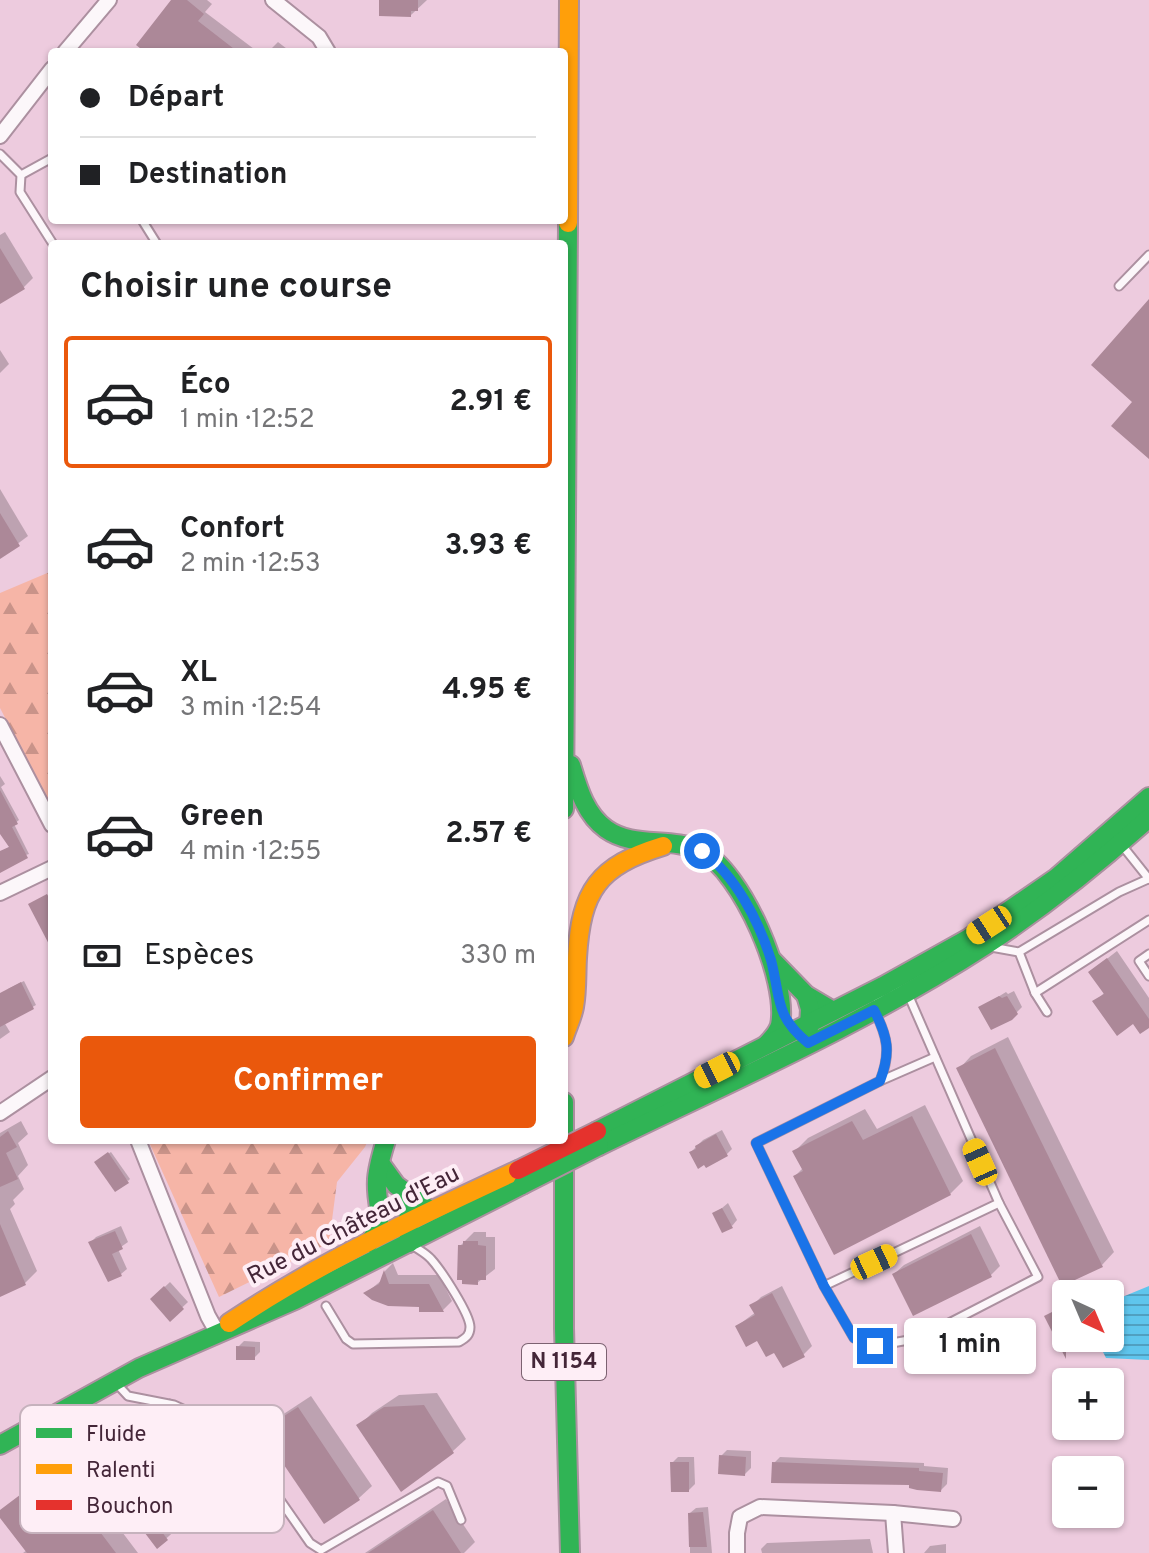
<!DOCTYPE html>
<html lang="fr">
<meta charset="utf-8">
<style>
body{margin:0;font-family:Overpass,sans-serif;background:#f2f2f2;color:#202124;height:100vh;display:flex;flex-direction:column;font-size:30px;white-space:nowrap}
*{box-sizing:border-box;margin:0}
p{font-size:26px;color:#757577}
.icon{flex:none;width:44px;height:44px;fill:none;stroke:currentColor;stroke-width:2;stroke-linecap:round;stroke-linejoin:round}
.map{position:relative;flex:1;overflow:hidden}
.drawer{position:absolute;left:48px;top:240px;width:520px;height:904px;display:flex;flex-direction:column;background:#fff;border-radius:8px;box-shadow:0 2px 6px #0004}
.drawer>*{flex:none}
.hud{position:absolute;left:48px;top:48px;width:520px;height:176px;border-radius:8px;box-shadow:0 2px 6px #0004;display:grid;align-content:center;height:176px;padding:0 32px;background:#fff}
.needle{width:52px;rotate:136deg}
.controls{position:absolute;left:1052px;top:1280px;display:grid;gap:16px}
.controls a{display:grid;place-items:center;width:72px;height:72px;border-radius:8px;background:#fff;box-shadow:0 2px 6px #0004;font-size:40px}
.end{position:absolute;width:36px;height:36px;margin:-18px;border:10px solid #1a73e8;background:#fff;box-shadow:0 0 0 4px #fff}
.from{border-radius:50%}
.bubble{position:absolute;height:56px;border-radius:8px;background:#fff;box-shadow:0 2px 6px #0004;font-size:26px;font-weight:700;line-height:56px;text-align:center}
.car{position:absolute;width:24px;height:48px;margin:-24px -12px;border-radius:10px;box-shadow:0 0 6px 2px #0007;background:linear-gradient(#f5c518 24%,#345 0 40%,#f5c518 0 76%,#345 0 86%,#f5c518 0)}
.hud b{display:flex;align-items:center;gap:28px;height:76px;font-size:30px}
.hud b+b{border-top:2px solid #e0e0e0}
.hud i{width:20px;height:20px;background:#202124}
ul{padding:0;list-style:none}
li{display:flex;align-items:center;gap:24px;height:132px;margin:0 16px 12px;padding:0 16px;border:4px solid transparent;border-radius:8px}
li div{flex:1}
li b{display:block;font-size:30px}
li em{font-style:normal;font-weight:700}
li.on{border-color:#ea580c}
li>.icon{width:72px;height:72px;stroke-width:1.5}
h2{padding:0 32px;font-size:36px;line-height:96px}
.pay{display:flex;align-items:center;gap:20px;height:88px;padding:0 32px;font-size:30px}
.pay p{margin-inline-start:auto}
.button{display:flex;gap:16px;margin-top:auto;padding:16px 32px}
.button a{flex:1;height:92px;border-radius:8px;background:#ea580c;color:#fff;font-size:32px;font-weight:700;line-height:92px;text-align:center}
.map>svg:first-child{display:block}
.forest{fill:url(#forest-firs)}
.water{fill:url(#water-rules)}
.shadow{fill:#0003}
.building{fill:#ac8898}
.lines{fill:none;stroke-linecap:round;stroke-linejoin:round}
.lane-casing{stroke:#ac90a0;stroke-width:11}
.street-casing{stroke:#ac90a0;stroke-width:18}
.fast-casing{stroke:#ac90a0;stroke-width:22}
.slow-casing{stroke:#ac90a0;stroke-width:22}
.lane{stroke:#fcf7fa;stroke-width:7}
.street{stroke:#fcf7fa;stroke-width:14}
.fast{stroke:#30b455;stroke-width:18}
.slow{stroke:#ff9f0a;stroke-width:18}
.fast-bridge-casing{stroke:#ac90a0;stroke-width:22;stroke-linecap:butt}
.jam-bridge-casing{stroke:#ac90a0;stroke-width:22;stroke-linecap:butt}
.fast-bridge{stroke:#30b455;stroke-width:18}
.jam-bridge{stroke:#e5322d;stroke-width:18}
.route{stroke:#1a73e8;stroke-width:10}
.labels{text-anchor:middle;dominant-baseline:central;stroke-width:8;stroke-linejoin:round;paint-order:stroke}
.shield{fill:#feeef6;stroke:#7c6271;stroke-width:2}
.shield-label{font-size:22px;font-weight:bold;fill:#442638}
.street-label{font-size:24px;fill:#442638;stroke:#feeef6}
.key{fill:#feeef6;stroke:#c6b2bd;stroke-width:2}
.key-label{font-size:22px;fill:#442638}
</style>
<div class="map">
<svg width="1149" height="1553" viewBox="0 0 1149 1553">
<defs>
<pattern id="forest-firs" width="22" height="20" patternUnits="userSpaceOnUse" patternTransform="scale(2)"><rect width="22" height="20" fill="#f6b5a7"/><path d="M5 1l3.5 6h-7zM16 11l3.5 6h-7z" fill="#c99389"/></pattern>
<pattern id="water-rules" width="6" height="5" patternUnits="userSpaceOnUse" patternTransform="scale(2)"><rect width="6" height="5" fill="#5fc5ed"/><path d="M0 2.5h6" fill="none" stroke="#50a0c1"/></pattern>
</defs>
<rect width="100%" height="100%" fill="#edcbde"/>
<!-- forest -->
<g class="forest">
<path d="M52,571V808L0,708V593Z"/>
<path d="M148,1140H368L365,1147L337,1182L329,1243L219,1297Z"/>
</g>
<!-- water -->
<path class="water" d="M1149,1286V1360L1106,1358L1096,1338H1110V1302Z"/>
<!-- shadow -->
<g class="shadow">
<path d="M174,0H207L212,4L205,12L258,52H149Z"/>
<path d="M381,0H427L411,15Z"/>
<path d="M278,42L291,52H268Z"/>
<path d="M5,232L33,278L24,287L0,302V235Z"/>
<path d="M0,350L9,364L0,373Z"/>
<path d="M0,489L28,536L0,557Z"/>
<path d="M0,776L5,784L1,787L19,820L14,824L29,854L0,863V852L11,846L0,824Z"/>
<path d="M1117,951L1149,998V1026L1095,1002L1105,992L1090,972Z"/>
<path d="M24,981L36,1005L18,1015L8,989Z"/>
<path d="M1014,991L1022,1007L1011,1018L980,1008L1006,992L1008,994Z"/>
<path d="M2,1019L10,1032L0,1039V1020Z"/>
<path d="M1008,1037L1114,1252L1102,1265L959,1069L971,1056Z"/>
<path d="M925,1105L963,1181L950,1194L795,1176L803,1168L795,1151L808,1138L865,1109L877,1129Z"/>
<path d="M21,1121L28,1134L18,1143L28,1165L18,1176L24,1189L13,1200L15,1204L10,1209L37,1271L25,1283L0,1288V1133Z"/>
<path d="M722,1130L732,1149L726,1155L691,1152L703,1140Z"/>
<path d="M111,1152L130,1179L128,1181L99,1160Z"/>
<path d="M728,1203L737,1220L732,1226L715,1214Z"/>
<path d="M121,1226L128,1242L118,1249L127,1269L121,1274L90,1243L96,1237Z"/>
<path d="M980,1226L1000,1266L991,1275L894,1274L904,1265Z"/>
<path d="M474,1232H486V1237H495V1269L477,1283L460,1246Z"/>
<path d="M393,1263L398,1275H439L452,1301L443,1310H421V1305L366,1293L382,1280L385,1271Z"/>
<path d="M170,1282L188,1302L170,1319L152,1299Z"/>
<path d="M782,1286L812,1346L803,1355L775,1350L737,1326L756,1312L752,1306L761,1297Z"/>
<path d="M1066,1303V1338H1075L1061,1345L1046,1317Z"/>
<path d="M244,1341L260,1342V1352L254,1358L238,1347Z"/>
<path d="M437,1393L466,1439L453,1451L359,1426L372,1413L399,1395Z"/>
<path d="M311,1396L372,1486L359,1498L324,1521L264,1432L276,1419Z"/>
<path d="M170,1398L215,1457L202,1470L166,1442L134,1465L180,1526L158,1546L121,1497L104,1508L138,1553H23L27,1550L0,1512L67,1459L91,1491L107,1479L93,1450L154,1401L158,1407Z"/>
<path d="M727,1450L751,1451V1468L745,1474L721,1456Z"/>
<path d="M678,1457H694L695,1484L689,1490L672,1463Z"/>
<path d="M780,1457L924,1463V1466L948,1468L947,1484L941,1490L774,1463Z"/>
<path d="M446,1499L475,1542L464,1553H365Z"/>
<path d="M708,1507L712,1553H690V1513L696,1508Z"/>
<path d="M870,1539L873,1553H762L761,1549L767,1543Z"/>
<path d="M946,1544V1553H924L930,1546Z"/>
</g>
<!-- building -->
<g class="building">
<path d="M171,0H187L204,14L198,21L238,52H145L136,45Z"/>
<path d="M379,0H418V11H411V17L379,16Z"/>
<path d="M0,248L25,289L0,304Z"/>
<path d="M1149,299V459L1111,426L1132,402L1091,365Z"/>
<path d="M0,513L20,546L0,559Z"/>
<path d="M0,790L18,824L12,827L28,858L0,873V851L9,847L0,834Z"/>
<path d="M47,894L52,903V950L28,904Z"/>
<path d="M1107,958L1149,1019V1028L1140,1034L1133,1024L1117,1036L1092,1001L1104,994L1088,972Z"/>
<path d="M21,982L34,1009L0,1027V993Z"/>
<path d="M999,996L1002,998L1007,996L1018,1014L1012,1020L991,1030L978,1007Z"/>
<path d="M995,1048L1103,1267L1062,1286L956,1068Z"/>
<path d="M912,1116L951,1195L834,1255L793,1176L803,1171L792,1151L852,1121L863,1140Z"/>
<path d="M8,1131L17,1147L6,1153L18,1179L0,1187V1137Z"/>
<path d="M716,1134L728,1156L706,1168L704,1165L698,1169L689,1152L696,1149L695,1146Z"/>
<path d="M108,1152L129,1183L115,1192L94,1162Z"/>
<path d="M722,1208L733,1228L722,1233L712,1213Z"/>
<path d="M0,1224L26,1285L0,1297Z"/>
<path d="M115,1231L123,1249L112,1254L122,1276L108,1282L88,1242Z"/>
<path d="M971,1234L992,1277L913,1316L892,1274Z"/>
<path d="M463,1241H478V1245L486,1246V1280H478V1285L462,1284V1280H457L458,1245H463Z"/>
<path d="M384,1270L389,1284H429L444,1312H419V1307L388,1306L372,1300L363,1293L379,1284Z"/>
<path d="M164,1286L184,1309L170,1322L150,1299Z"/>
<path d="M772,1293L805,1357L783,1368L774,1353L766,1357L757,1341L746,1347L735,1326L755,1315L749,1305Z"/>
<path d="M1066,1305V1359L1044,1316Z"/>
<path d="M236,1346L255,1347V1360H236Z"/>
<path d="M424,1405L454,1453L401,1492L356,1425L384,1407Z"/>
<path d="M298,1407L360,1500L324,1524L261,1431Z"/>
<path d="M156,1409L203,1471L192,1480L165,1445L121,1478L168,1540L157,1549L120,1500L91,1520L116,1553H27L0,1518V1510L53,1470L78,1502L106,1481L90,1459L95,1455L91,1450L140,1413L144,1418Z"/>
<path d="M719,1455L746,1457L745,1476L718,1474Z"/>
<path d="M670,1462H689V1492H671Z"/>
<path d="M772,1462L919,1468V1471L943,1473L941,1492L917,1490L909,1488V1485L771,1483Z"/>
<path d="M433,1510L461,1553H368Z"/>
<path d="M703,1512L707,1547H689L688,1513Z"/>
</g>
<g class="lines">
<!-- lane casing -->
<g class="lane-casing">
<g id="lane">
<path d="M0,154L21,175L20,192L53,244"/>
<path d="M21,175L52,158"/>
<path d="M142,220L157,244"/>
<path d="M1119,286L1149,255"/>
<path d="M1121,844L1149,879"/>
<path d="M991,947L1019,952L1119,892L1148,879"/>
<path d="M1019,952L1035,993L1149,920"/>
<path d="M1149,954L1139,961L1149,976"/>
<path d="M883,986L907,992L999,1203L824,1286L756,1143L880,1081C891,1053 888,1037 874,1010Z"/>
<path d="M1035,993L1047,1012"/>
<path d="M880,1081L935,1057"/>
<path d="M824,1286L854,1338L875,1346L920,1338L1038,1277L999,1203"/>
<path d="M326,1306L346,1339L353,1344L459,1342C466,1338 470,1335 470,1327C470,1314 441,1270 431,1259C426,1253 417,1249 411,1244"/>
<path d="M116,1383L128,1396L174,1405L220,1426L239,1441L310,1543L321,1550L438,1482L447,1486L461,1520"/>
</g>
</g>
<!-- street casing -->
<g class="street-casing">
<g id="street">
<path d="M273,0L319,37L328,52"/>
<path d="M65,52L109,0"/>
<path d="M0,136L52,69"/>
<path d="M0,725L52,825"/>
<path d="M0,893L52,868"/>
<path d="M0,1113L52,1078"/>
<path d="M138,1140L208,1316L217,1332"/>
<path d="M893,1513L896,1553"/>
<path d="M737,1553V1533L740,1517L760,1507L893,1513L953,1519"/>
</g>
</g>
<!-- fast casing -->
<g class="fast-casing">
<g id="fast">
<path d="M571,765C578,788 585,814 606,829C634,849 671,836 701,851C742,871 789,981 780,1025C778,1033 772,1039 766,1045"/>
<path d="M564,809L568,223"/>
<path d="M773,961L806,995L833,1011"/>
<path d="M806,995L810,1009L808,1043"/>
<path d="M564,1102V1328L570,1553"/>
<path d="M597,1131L883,986L969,938L1056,878L1149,797"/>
<path d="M599,1146C730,1082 864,1024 986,945C1044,907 1098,864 1149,818"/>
<path d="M380,1163L396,1185L431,1211"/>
<path d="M408,1196L409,1243"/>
<path d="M369,1243C388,1217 375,1207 377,1179C378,1166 382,1153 386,1140"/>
<path d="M0,1445L139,1368L295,1300L522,1185"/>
</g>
</g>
<!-- slow casing -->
<g class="slow-casing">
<g id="slow">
<path d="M568,223L569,0"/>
<path d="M564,1037C567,1027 572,1018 574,1007C577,991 576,974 577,958C581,890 598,866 663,846"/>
<path d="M229,1323C320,1262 419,1216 518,1170"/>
</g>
</g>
<!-- lane -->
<use href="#lane" class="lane"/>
<!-- street -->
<use href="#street" class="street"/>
<!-- fast -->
<use href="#fast" class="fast"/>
<!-- slow -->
<use href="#slow" class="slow"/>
<!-- fast-bridge casing -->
<g class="fast-bridge-casing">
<path id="fast-bridge" d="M522,1185L599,1146"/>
</g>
<!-- jam-bridge casing -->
<g class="jam-bridge-casing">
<path id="jam-bridge" d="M518,1170L597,1131"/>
</g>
<!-- fast-bridge -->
<use href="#fast-bridge" class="fast-bridge"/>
<!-- jam-bridge -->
<use href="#jam-bridge" class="jam-bridge"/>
</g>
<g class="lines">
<!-- route -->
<path class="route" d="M702,851C735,875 759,921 771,960C781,998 774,1015 808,1043L874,1010C888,1037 891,1052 880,1081L756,1143L824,1286L854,1338L875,1346"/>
</g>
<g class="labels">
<!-- shield labels -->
<rect class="shield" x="522" y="1344" width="84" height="36" rx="6"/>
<g class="shield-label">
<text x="564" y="1362">N 1154</text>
</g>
<!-- street labels -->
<g class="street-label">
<text transform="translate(354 1226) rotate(-27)">Rue du Château d'Eau</text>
</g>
</g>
<!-- legend -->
<rect x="20" y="1405" width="264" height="128" rx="12" class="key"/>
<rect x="36" y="1428" width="36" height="10" fill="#30b455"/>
<rect x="36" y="1464" width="36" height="10" fill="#ff9f0a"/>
<rect x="36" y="1500" width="36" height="10" fill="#e5322d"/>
<g class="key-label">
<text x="86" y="1441">Fluide</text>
<text x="86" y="1477">Ralenti</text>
<text x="86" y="1513">Bouchon</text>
</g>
</svg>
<div class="controls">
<a><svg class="needle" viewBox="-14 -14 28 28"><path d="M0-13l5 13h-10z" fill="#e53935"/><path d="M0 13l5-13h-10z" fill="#757577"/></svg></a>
<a>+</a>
<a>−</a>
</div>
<i class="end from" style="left:702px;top:851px"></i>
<i class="end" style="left:875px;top:1346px"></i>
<div class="bubble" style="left:904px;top:1318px;width:132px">1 min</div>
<i class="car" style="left:989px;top:925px;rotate:237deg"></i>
<i class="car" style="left:717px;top:1070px;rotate:243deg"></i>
<i class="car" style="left:980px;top:1162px;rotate:336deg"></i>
<i class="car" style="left:874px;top:1262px;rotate:65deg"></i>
<div class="hud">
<b><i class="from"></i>Départ</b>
<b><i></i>Destination</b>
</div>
<section class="drawer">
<h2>Choisir une course</h2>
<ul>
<li class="on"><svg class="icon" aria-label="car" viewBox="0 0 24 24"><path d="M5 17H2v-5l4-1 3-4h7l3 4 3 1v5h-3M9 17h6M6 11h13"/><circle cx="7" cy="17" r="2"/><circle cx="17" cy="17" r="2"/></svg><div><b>Éco</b><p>1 min · 12:52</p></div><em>2.91 €</em></li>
<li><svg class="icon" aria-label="car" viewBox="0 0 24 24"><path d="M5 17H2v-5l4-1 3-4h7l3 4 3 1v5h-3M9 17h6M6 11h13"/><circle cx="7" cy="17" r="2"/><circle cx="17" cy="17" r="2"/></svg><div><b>Confort</b><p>2 min · 12:53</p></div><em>3.93 €</em></li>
<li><svg class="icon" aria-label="car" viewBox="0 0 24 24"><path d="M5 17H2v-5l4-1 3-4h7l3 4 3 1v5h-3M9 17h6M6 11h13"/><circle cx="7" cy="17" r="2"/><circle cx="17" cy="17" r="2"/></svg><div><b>XL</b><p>3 min · 12:54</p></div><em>4.95 €</em></li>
<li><svg class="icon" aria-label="car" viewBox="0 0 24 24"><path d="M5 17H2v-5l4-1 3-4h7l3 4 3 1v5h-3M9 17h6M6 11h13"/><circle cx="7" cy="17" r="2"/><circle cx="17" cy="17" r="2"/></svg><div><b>Green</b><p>4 min · 12:55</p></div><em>2.57 €</em></li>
</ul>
<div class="pay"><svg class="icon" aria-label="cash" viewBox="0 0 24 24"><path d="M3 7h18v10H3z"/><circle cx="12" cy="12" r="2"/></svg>Espèces<p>330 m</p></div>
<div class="button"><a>Confirmer</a></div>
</section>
</div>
